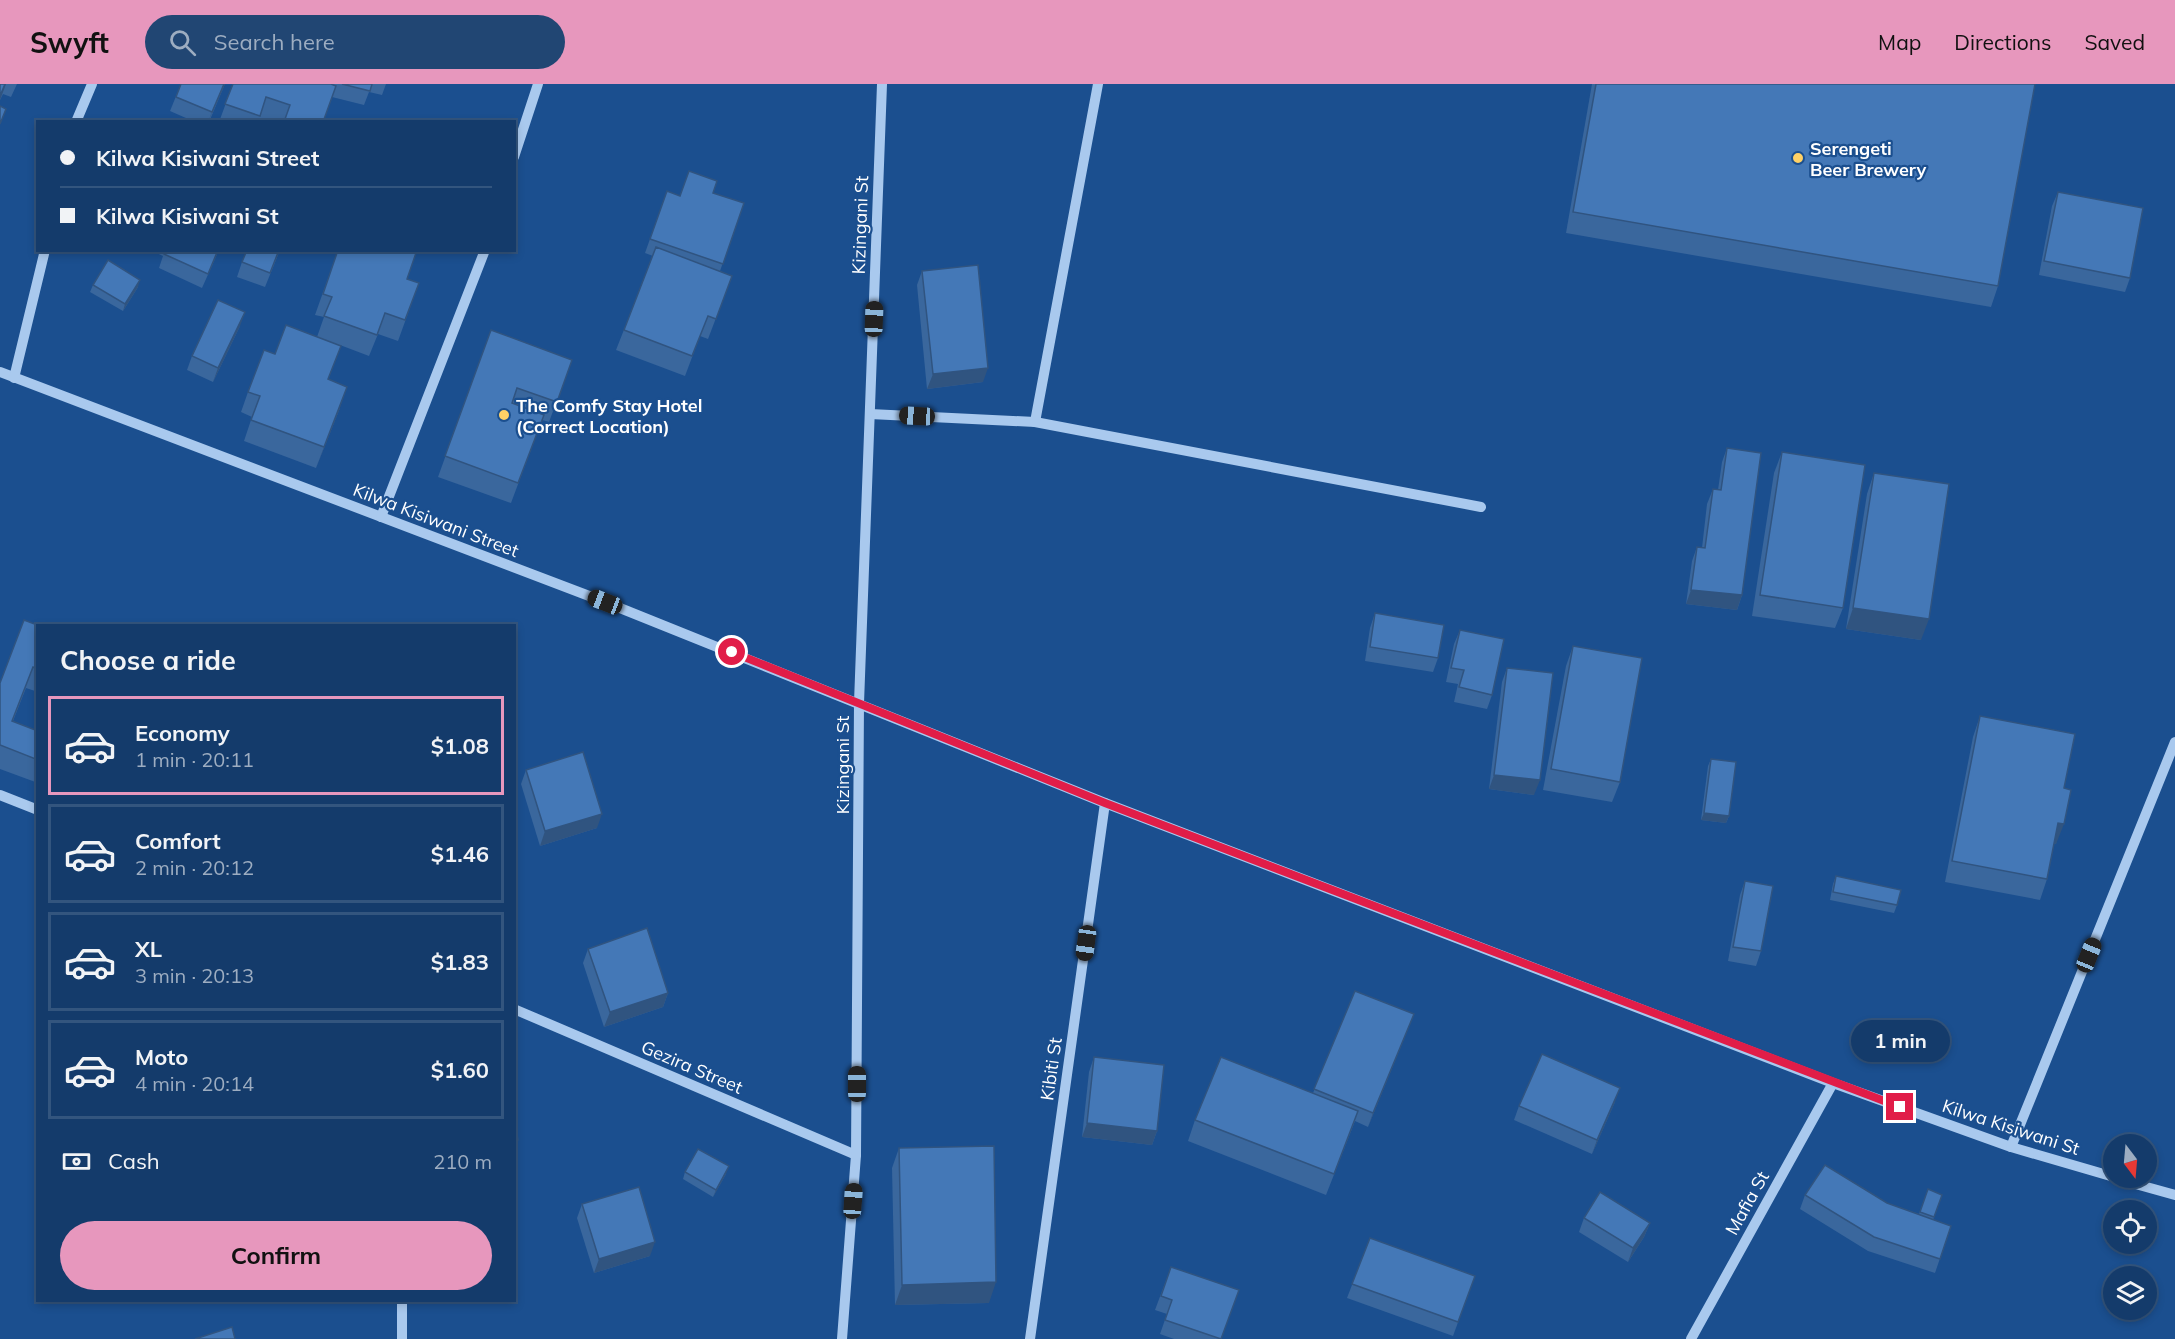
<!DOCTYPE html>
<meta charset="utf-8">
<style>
body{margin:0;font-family:Mulish,sans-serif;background:#214673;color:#f1f3f6;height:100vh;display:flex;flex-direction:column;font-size:22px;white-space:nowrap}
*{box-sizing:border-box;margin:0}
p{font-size:20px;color:#9dadc1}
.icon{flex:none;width:33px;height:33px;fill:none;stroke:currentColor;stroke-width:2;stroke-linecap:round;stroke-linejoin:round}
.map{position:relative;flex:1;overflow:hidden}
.panel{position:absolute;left:36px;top:540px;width:480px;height:678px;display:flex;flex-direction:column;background:#143b6b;border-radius:0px;box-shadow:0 3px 9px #0003,0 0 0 2px #33557e}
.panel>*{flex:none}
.top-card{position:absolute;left:36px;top:36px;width:480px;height:132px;border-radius:0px;box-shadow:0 3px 9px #0003,0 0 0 2px #33557e;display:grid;align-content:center;height:132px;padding:0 24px;background:#143b6b}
.needle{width:39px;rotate:164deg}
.fabs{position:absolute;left:2103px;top:1050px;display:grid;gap:12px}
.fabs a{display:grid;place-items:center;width:54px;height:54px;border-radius:50%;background:#143b6b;box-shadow:0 3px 9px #0003,0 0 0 2px #33557e;font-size:30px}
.end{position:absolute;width:27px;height:27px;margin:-14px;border:8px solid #e11d48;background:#fff;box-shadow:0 0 0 3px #fff}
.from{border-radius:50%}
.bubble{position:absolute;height:42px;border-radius:21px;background:#143b6b;box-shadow:0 3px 9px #0003,0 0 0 2px #33557e;font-size:20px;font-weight:700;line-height:42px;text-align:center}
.car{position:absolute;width:18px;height:36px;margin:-18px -9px;border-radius:8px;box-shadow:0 0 4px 2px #0007;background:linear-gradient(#222 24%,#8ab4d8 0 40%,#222 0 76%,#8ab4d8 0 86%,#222 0)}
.top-card b{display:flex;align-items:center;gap:21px;height:57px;font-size:22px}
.top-card b+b{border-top:2px solid #33557e}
.top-card i{width:15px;height:15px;background:#f1f3f6}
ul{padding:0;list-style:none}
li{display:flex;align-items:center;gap:18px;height:99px;margin:0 12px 9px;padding:0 12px;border:3px solid #33557e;border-radius:0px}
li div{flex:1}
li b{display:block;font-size:22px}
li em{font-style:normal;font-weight:700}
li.active{border-color:#e797bd}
li>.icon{width:54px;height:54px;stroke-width:1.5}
h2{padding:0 24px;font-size:27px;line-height:72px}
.pay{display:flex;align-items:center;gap:15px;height:66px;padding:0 24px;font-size:22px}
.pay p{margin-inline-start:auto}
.button{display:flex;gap:12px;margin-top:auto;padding:12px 24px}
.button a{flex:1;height:69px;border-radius:36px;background:#e797bd;color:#111;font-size:24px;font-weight:700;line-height:69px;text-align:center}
header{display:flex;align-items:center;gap:36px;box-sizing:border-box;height:84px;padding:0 30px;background:#e797bd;color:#111}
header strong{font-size:28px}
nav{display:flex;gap:33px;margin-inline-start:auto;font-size:21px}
.search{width:420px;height:54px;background:#214673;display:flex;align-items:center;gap:15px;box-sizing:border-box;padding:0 21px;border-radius:33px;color:#9dadc1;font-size:22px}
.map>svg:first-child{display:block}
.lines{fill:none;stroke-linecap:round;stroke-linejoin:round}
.minor{stroke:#a9c9ee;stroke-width:10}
.wall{fill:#3a679d}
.shaded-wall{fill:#305480}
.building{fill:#4478b7;stroke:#305480;stroke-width:1.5}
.route{stroke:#e11d48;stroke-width:8}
.poi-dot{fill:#ffd166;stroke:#1b4f8f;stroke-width:2}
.labels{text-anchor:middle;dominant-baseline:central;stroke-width:4.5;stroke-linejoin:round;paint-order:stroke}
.poi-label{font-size:18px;font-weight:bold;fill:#fff;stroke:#1b4f8f;text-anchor:start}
.street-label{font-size:18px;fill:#fff;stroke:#1b4f8f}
</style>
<header>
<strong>Swyft</strong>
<div class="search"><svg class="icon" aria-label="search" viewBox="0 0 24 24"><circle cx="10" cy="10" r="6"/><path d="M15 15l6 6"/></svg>Search here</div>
<nav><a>Map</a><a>Directions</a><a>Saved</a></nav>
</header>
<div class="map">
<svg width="2175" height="1255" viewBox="0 0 2175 1255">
<rect width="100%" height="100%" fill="#1b4f8f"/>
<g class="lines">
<!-- minor -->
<g class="minor">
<path d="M76,38L92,0"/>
<path d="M514,73L538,0"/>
<path d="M0,288L605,518L1105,719L1833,999L2011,1063L2114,1093"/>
<path d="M14,294L45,166"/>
<path d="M870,330L1035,338L1481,423"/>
<path d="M1035,338L1098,0"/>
<path d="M381,433L485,166"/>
<path d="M0,711L38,726"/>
<path d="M514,925L856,1071"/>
<path d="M2011,1063L2175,658"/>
<path d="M2114,1094L2175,1111"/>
<path d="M402,1216V1255"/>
<path d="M842,1255L856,1071L859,619L882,0"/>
<path d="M1030,1255L1105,719"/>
<path d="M1691,1255L1833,999"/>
</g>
</g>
<!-- wall -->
<g class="wall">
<path d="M0,0H17L11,13L3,10L0,16Z"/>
<path d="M181,0H225L209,38H195L170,27Z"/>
<path d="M233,0H386L382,11L369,8L364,21L332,13L323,38H270L259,34L258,38H219Z"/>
<path d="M1592,0H2035L1998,202L1991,223L1566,149Z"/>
<path d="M689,87L713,109L744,119L720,187L732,192L708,255L700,252L685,292L616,266L653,172L645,169L667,107L680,112Z"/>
<path d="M2058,108L2130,194L2125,208L2039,191L2052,122Z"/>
<path d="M150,166H219L202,204L159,184L163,172Z"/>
<path d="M280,166L265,203L237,193L242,178Z"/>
<path d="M338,166L407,195L419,199L398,257L378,250L369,272L340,261L328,296L340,324L316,384L244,357L252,333L241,328L248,308L317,253L324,233L315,231Z"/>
<path d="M922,187L983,298L927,305L917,201Z"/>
<path d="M93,201L138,203L123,227L90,208Z"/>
<path d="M240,242L213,298L187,286L192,272Z"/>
<path d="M491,246L572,276L549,338L542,336L511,419L438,393Z"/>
<path d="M1727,364L1742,511L1737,526L1686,520L1692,477L1697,463L1702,464L1707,420L1713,405L1718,406L1722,378Z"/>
<path d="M1782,368L1843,524L1835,544L1752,532L1774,389Z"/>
<path d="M1874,389L1921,556L1846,545L1867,410Z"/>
<path d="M1375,529L1438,574L1433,588L1365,577L1370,544Z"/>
<path d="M38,542V608L26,604L13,637L38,647V699L0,685V599Z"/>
<path d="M1460,546L1492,611L1487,625L1454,618L1458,600L1446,598L1454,560Z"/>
<path d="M1573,562L1620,698L1612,718L1543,706L1566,582Z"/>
<path d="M1507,584L1534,711L1489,705L1502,598Z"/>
<path d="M1980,632L2064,704L2056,760H2054L2047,795L2040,816L1945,798L1973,653Z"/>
<path d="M1711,675L1729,732L1726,739L1701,736L1708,682Z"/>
<path d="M526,686L597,744L540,762L521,700Z"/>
<path d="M1836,792L1897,821L1894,829L1830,816L1833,800Z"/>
<path d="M1745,797L1761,867L1756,882L1728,877L1740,811Z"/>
<path d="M588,865L668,909L663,923L604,943L583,879Z"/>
<path d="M1355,907L1408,945L1368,1043L1355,1037L1326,1111L1188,1057L1195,1036L1313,1009Z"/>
<path d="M1094,973L1157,1047L1152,1061L1082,1053L1089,988Z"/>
<path d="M1615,1018L1592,1070L1514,1036L1519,1022Z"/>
<path d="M899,1064L989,1219L895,1221L892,1084Z"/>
<path d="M685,1088L726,1090L713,1113L683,1095Z"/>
<path d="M1928,1105L1942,1111L1933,1136L1951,1142L1935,1189L1868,1167L1800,1125L1805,1111L1887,1119L1919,1130Z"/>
<path d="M582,1120L650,1172L594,1189L577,1134Z"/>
<path d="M1584,1134L1650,1139L1644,1153L1628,1178L1579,1148Z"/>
<path d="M1370,1154L1475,1192L1453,1252L1347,1214Z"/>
<path d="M1171,1183L1221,1255H1174L1160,1250L1167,1230L1155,1226Z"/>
</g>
<!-- shaded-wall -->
<g class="shaded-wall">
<path d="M5,0H6L0,16V12Z"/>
<path d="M224,0H225L208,38L212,28Z"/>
<path d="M140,196L138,203L123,227L125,220Z"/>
<path d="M245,228L240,242L213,298L218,284Z"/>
<path d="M988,284L983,298L927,305L933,290Z"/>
<path d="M347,303L340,324L316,384L324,363Z"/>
<path d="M1691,506L1742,511L1737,526L1686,520Z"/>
<path d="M1853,524L1929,535L1921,556L1846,545Z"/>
<path d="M1494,691L1540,696L1534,711L1489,705Z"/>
<path d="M1704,729L1729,732L1726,739L1701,736Z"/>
<path d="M602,730L597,744L540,762L545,747Z"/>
<path d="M2058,739L2064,740L2056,760L2050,759Z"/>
<path d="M668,909L663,923L604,943L610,928Z"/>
<path d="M1414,930L1408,945L1368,1043L1373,1029Z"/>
<path d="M1620,1004L1615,1018L1592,1070L1597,1056Z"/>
<path d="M1087,1039L1157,1047L1152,1061L1082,1053Z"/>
<path d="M729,1082L726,1090L713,1113L716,1106Z"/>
<path d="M1650,1139L1644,1153L1628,1178L1633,1164Z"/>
<path d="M655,1158L650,1172L594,1189L599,1175Z"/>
<path d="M996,1198L989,1219L895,1221L902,1201Z"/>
</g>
<!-- building -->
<g class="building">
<path d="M0,0H5L0,12Z"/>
<path d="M181,0H224L212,28L176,13Z"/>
<path d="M233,0H331L336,2L323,38H284L290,21L266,13L260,32L225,20Z"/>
<path d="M342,0H372L370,7Z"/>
<path d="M1596,0H2035L1998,202L1573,128Z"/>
<path d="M0,22L6,25L0,40Z"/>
<path d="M689,87L717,97L713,109L744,119L723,180L650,155L667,107L680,112Z"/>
<path d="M2058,108L2143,124L2130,194L2044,177Z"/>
<path d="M656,163L732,192L716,235L708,232L692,272L624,246Z"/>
<path d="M165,166H218L208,190L164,170Z"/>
<path d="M247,166H279L270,189L242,178Z"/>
<path d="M338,166L347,169L348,166H417L407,195L419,199L405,236L385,229L377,251L324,232L332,213L323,210Z"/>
<path d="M108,176L140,196L125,220L93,201Z"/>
<path d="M978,181L988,284L933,290L922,187Z"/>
<path d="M218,216L245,228L218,284L192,272Z"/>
<path d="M286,241L341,262L328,295L347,303L324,363L251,336L260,312L248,308L264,266L275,270Z"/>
<path d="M491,246L572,276L557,318L517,304L512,319L544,331L518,399L445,372Z"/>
<path d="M1727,364L1761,369L1742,511L1691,506L1697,463L1705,464L1713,405L1721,406Z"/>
<path d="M1782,368L1865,381L1843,524L1760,511Z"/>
<path d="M1874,389L1949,400L1929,535L1853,524Z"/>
<path d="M1375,529L1444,541L1438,574L1370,563Z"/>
<path d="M24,536L40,542H38V585L33,583L12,637L38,647V676L0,661V599Z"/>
<path d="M1460,546L1504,555L1492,611L1459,603L1464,586L1451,584Z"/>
<path d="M1573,562L1642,574L1620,698L1551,685Z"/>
<path d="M1507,584L1553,589L1540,696L1494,691Z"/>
<path d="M1980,632L2075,650L2064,704L2071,706L2064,740L2058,739L2047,795L1952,777Z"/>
<path d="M583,668L602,730L545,747L526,686Z"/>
<path d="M1711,675L1736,678L1729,732L1704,729Z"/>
<path d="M1836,792L1901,806L1897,821L1833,808Z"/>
<path d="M1745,797L1773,802L1761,867L1733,863Z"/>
<path d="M647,844L668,909L610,928L588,865Z"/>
<path d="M1355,907L1414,930L1373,1029L1314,1005Z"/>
<path d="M1542,970L1620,1004L1597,1056L1519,1022Z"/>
<path d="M1094,973L1164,981L1157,1047L1087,1039Z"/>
<path d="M1221,973L1358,1027L1334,1090L1195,1036Z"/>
<path d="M514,1034L518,1056L514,1057Z"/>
<path d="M994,1062L996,1198L902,1201L899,1064Z"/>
<path d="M698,1065L729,1082L716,1106L685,1088Z"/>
<path d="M1825,1081L1887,1119L1951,1142L1940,1175L1874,1153L1805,1111Z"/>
<path d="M639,1103L655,1158L599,1175L582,1120Z"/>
<path d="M1928,1105L1942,1111L1934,1133L1920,1128Z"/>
<path d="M1600,1108L1650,1139L1633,1164L1584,1134Z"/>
<path d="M1370,1154L1475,1192L1458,1238L1352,1200Z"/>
<path d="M1171,1183L1239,1206L1221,1255L1165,1236L1172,1216L1161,1212Z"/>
<path d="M232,1243L235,1255H195Z"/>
</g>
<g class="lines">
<!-- route -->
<path class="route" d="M732,568L1105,719L1900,1023"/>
</g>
<!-- markers -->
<g class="poi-dot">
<circle cx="1798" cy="74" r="6"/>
<circle cx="504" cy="331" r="6"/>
</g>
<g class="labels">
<!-- poi labels -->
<g class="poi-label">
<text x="1810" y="64">Serengeti<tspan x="1810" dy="21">Beer Brewery</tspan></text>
<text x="516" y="321">The Comfy Stay Hotel<tspan x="516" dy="21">(Correct Location)</tspan></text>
</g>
<!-- street labels -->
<g class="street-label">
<text transform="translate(860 141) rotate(-88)">Kizingani St</text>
<text transform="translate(436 436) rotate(21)">Kilwa Kisiwani Street</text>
<text transform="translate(842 681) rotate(-90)">Kizingani St</text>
<text transform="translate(692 983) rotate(23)">Gezira Street</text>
<text transform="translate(1051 985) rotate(-82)">Kibiti St</text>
<text transform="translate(2011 1043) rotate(18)">Kilwa Kisiwani St</text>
<text transform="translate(1747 1119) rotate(-61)">Mafia St</text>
</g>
</g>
</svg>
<div class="fabs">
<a><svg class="needle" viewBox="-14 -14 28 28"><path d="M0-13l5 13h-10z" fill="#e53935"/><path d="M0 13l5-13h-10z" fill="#9dadc1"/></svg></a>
<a><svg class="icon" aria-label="locate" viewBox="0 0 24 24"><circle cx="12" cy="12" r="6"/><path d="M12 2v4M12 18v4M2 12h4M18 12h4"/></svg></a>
<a><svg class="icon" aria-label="layers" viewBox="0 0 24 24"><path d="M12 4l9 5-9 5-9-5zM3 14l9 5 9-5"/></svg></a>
</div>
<i class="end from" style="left:732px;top:568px"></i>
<i class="end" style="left:1900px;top:1023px"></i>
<div class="bubble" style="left:1851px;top:936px;width:99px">1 min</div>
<i class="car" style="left:874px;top:235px;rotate:2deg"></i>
<i class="car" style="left:917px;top:332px;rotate:273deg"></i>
<i class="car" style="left:605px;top:518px;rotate:291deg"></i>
<i class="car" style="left:1086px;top:859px;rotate:188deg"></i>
<i class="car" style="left:2089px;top:871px;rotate:22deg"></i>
<i class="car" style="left:857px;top:1000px;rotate:0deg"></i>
<i class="car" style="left:853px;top:1117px;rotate:4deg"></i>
<div class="top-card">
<b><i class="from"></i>Kilwa Kisiwani Street</b>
<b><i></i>Kilwa Kisiwani St</b>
</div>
<section class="panel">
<h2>Choose a ride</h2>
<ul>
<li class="active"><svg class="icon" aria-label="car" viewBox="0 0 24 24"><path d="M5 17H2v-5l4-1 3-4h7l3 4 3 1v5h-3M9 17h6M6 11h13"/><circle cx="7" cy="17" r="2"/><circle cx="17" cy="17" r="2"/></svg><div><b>Economy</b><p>1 min · 20:11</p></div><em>$1.08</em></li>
<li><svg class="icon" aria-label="car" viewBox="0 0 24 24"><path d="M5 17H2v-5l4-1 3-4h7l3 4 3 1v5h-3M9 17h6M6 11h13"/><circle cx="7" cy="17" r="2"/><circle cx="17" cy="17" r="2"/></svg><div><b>Comfort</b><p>2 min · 20:12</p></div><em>$1.46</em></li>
<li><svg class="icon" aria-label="car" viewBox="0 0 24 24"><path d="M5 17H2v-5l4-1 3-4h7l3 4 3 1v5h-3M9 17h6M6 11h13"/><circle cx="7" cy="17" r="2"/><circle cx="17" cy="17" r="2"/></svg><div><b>XL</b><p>3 min · 20:13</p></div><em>$1.83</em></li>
<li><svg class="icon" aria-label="car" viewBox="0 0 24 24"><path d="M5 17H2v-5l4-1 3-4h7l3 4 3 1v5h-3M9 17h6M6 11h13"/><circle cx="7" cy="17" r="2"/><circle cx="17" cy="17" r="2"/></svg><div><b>Moto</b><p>4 min · 20:14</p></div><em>$1.60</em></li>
</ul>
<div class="pay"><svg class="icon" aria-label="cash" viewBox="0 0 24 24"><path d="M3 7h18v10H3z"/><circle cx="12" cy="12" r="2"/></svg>Cash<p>210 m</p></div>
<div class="button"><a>Confirm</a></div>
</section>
</div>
